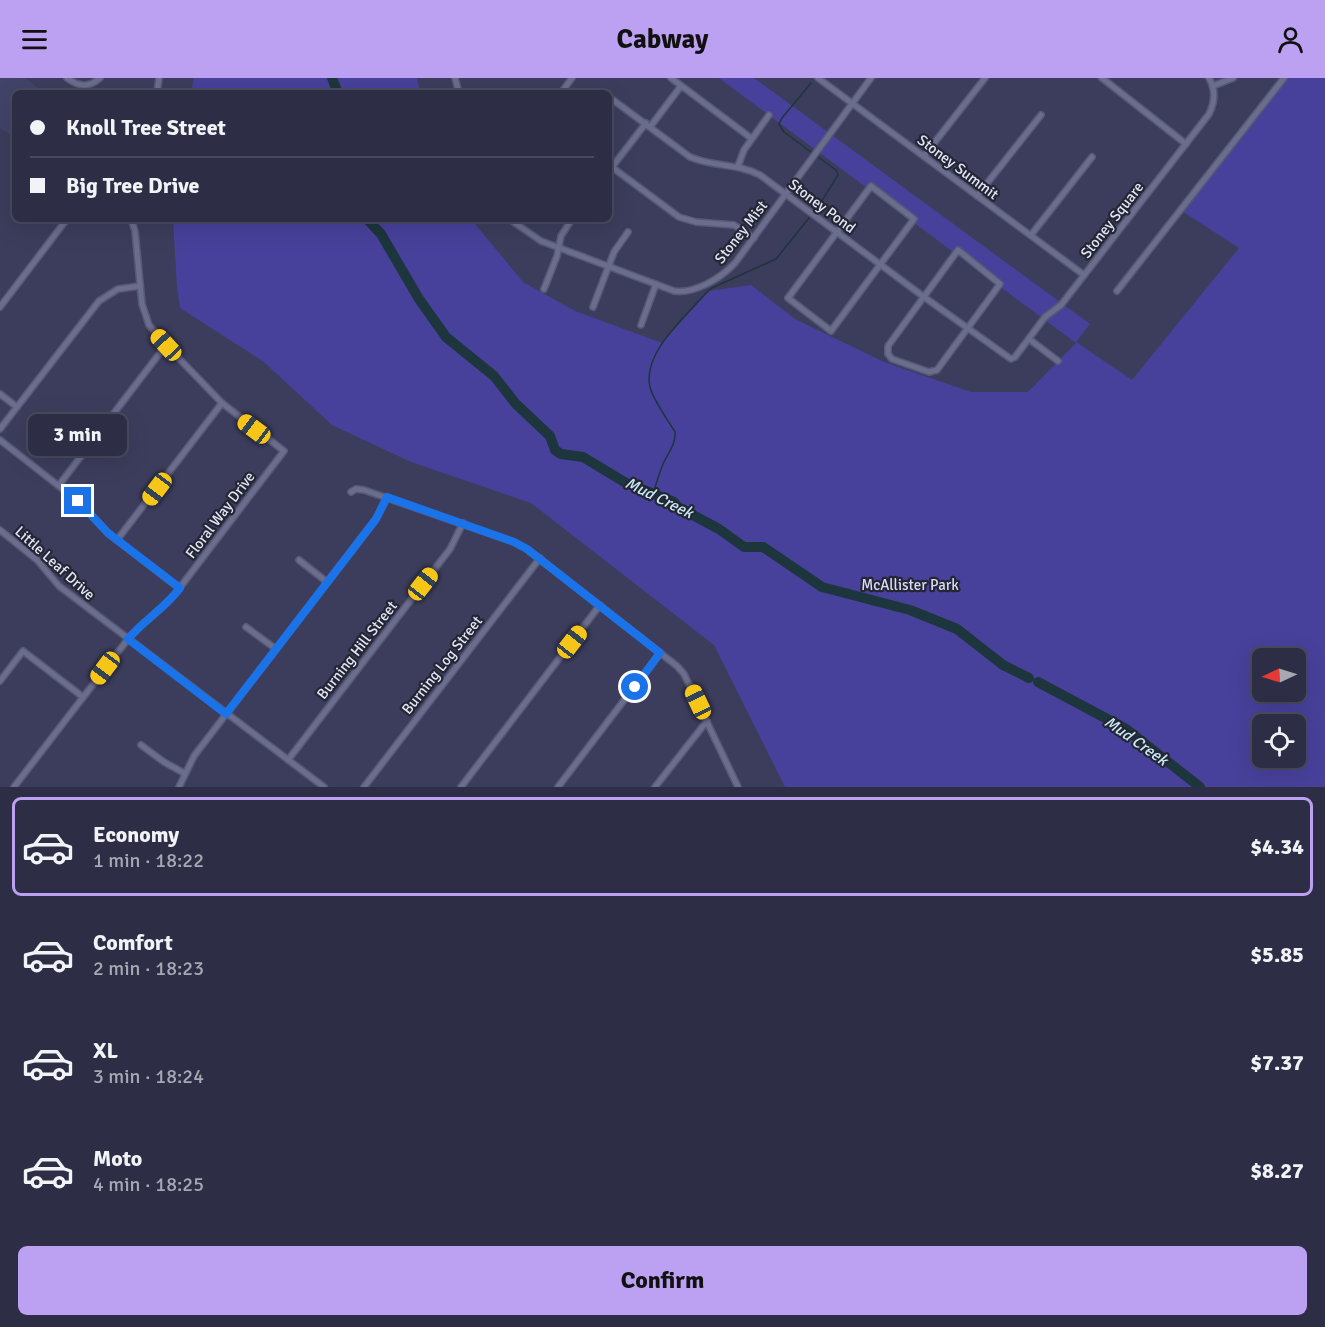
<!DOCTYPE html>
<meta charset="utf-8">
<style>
body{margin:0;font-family:Signika,sans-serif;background:#393a50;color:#f1f3f6;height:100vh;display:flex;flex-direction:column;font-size:22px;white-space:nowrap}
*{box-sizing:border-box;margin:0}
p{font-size:20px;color:#a7a8b3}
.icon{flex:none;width:33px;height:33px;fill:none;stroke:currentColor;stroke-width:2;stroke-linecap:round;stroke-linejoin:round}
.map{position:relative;height:709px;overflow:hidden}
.details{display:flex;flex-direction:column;background:#2d2e45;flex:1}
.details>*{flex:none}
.top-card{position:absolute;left:12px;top:12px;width:600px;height:132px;border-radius:9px;box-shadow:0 6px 24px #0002,0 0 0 2px #484a5e;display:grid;align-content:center;height:132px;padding:0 18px;background:#2d2e45}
.needle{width:39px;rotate:266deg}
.fabs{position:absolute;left:1252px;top:570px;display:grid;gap:12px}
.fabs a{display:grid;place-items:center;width:54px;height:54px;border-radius:9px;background:#2d2e45;box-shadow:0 6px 24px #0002,0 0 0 2px #484a5e;font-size:30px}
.end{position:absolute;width:27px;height:27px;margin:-14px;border:8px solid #1a73e8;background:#fff;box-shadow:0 0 0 3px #fff}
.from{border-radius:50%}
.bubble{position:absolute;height:42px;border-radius:9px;background:#2d2e45;box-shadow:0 6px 24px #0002,0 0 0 2px #484a5e;font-size:20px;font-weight:800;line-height:42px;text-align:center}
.car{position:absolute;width:18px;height:36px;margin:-18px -9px;border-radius:8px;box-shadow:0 0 4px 2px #0007;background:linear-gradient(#f5c518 24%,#345 0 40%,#f5c518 0 76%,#345 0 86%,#f5c518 0)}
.top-card b{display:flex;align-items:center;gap:21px;height:57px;font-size:22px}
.top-card b+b{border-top:2px solid #484a5e}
.top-card i{width:15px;height:15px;background:#f1f3f6}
ul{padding:10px 0 0;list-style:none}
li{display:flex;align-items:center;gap:18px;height:99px;margin:0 12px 9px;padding:0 6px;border:3px solid transparent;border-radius:9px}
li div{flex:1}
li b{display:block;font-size:22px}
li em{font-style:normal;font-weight:800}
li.current{border-color:#bca0f2}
li>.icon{width:54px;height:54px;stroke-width:1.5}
.primary-button{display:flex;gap:12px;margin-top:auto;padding:12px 18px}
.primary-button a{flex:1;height:69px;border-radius:9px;background:#bca0f2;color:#111;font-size:24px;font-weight:800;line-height:69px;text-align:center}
header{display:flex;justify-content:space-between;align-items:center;height:78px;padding:0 18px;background:#bca0f2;color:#111;font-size:27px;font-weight:800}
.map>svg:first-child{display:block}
.built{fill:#424369}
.green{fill:#48419b;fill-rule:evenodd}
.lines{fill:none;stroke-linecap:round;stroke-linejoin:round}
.stream{stroke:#1d353d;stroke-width:1.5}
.river{stroke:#1d353d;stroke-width:10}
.minor-casing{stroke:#585973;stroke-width:8}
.minor{stroke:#6b6d8f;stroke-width:5}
.route{stroke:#1a73e8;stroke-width:8}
.labels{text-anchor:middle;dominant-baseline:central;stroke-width:4.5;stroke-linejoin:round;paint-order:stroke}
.street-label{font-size:15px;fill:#e2e4f7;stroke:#252634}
.park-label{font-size:15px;fill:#d9dbf8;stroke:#252634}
.water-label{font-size:16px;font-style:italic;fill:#c7e9f5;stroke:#252634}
</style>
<header><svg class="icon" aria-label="menu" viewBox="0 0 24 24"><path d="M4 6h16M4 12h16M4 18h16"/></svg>Cabway<svg class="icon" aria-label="person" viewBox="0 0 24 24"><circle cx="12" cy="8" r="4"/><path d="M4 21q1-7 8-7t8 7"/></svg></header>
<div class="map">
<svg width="1325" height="709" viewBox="0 0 1325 709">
<rect width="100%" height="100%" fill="#3c3d5c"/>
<!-- built -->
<path class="built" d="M0,0H25L45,15H15V61L0,49Z"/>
<!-- green -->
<g class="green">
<path d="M194,0H417L420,15H191Z"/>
<path d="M719,0H754L1090,246L1076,264L1132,302L1239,170L1182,133L1286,0H1325V709H785L714,567L531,425L411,384L332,347L264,284L180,230L177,209L173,141H471L523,204L575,233L662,265L709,213L751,207L795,241L884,284L971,314H1028L1076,265ZM1263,580H1296V614H1263ZM1263,646H1296V680H1263Z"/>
</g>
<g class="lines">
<!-- stream -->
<g class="stream">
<path d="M336,0V8"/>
<path d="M811,74L784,54L779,46L782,40L811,5"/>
<path d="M816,132L838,97L836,92L818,79"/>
<path d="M653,416C656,406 659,396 663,386C668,375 676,366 675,354C668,342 653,322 650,309C642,275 686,238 707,214L712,210L776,181L809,140"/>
</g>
<!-- river -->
<g class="river">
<path d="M332,0L338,15"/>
<path d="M367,141L381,156L419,221L446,259L494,298L516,326L550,358L555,372L561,376L583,379L626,405L674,424L678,429L719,451L744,469H763L822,509L910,532L957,551L1003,587L1029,600"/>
<path d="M1038,604L1126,651L1200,709"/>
</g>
<!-- minor casing -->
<g class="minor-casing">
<g id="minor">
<path d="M67,0C79,9 89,10 100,0"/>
<path d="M455,0L459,15"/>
<path d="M671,0L751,60"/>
<path d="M818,0L1084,197"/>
<path d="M1102,0L1186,66"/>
<path d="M1213,8L1233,0"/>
<path d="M157,15L159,0"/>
<path d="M561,15L572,0"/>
<path d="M609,19L690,79C713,89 737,85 760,97L924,219L1011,281L1015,279L1045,239L1061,227L1209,36C1215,24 1216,12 1209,0"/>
<path d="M650,49L681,8"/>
<path d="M924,78L985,0"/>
<path d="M609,87L679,139L696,144L734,147L754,160"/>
<path d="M738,88L744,72L769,37"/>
<path d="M609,93L646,45"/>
<path d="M871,108L914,141L831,253L788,220Z"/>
<path d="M977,118L1041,37"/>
<path d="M512,143L541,163L674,213C695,216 721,200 735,185L871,0"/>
<path d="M1031,157L1092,79"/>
<path d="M958,172L1000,206L937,292L929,294L892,281L888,276V268Z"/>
<path d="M544,211L557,178L561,158L572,141"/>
<path d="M1117,213L1284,0"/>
<path d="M0,229L67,141"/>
<path d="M593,229L614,174L628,154"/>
<path d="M641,247L656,206"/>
<path d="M1029,261L1058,283"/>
<path d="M0,316L17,329"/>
<path d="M0,351L99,223L118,211L140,208"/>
<path d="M0,362L78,423L108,455L179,510"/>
<path d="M59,407L166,267"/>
<path d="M351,414L356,411L364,412L514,464L527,471L677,588L684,596L738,709"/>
<path d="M0,452L37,482L59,508L324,709"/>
<path d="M117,462L222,325"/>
<path d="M299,482L327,504"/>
<path d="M246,549L276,571"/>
<path d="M0,603L23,573L83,619"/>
<path d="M141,667L164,684L184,695"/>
<path d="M288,682L450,471L463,445"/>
<path d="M14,709L128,561C142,544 161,533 175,516L284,373L222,325L166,267L149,247L142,226L135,153L131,141"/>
<path d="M179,709L194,678L376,441L387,419"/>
<path d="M364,709L540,480"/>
<path d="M461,709L600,527"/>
<path d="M558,709L660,575"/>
<path d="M655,709L707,643"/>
</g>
</g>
<!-- minor -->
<use href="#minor" class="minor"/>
</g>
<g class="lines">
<!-- route -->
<path class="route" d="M78,423L108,455L180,510C165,530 144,542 128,561L226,636L376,441L387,419L514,464L527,471L660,575L635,609"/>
</g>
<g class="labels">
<!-- street labels -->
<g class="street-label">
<text transform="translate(958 89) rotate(37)">Stoney Summit</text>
<text transform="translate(822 128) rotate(37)">Stoney Pond</text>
<text transform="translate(1112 142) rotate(-52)">Stoney Square</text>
<text transform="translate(741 154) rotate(-52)">Stoney Mist</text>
<text transform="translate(220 437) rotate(-53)">Floral Way Drive</text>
<text transform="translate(55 485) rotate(42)">Little Leaf Drive</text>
<text transform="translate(357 572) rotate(-52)">Burning Hill Street</text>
<text transform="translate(442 587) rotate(-52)">Burning Log Street</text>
</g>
<!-- park labels -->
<g class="park-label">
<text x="910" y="507">McAllister Park</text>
</g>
<!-- water labels -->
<g class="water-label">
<text transform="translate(659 420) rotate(26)">Mud Creek</text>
<text transform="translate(1136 663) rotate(35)">Mud Creek</text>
</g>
</g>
</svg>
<div class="fabs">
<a><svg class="needle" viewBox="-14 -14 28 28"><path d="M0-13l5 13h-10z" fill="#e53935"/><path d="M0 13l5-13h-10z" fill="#a7a8b3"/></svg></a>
<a><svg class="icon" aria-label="locate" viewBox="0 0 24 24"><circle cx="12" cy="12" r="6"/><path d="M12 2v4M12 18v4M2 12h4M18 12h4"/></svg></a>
</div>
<i class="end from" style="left:635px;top:609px"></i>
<i class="end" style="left:78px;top:423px"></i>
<div class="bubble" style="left:28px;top:336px;width:99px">3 min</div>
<i class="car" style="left:166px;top:267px;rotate:317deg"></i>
<i class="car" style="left:254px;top:351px;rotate:307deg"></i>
<i class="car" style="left:157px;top:411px;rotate:217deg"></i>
<i class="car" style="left:423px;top:506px;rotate:38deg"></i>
<i class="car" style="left:572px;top:564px;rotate:38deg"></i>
<i class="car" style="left:105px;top:590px;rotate:217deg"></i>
<i class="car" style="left:698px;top:624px;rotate:335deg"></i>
<div class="top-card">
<b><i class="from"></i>Knoll Tree Street</b>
<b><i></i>Big Tree Drive</b>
</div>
</div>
<section class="details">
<ul>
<li class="current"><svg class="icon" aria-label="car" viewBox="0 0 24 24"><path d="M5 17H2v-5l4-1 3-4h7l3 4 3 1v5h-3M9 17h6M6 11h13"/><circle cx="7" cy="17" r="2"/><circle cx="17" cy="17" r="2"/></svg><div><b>Economy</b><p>1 min · 18:22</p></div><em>$4.34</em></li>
<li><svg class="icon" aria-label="car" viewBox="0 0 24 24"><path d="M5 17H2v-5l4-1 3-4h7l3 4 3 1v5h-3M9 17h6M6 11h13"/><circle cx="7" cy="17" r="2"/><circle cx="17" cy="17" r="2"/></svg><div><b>Comfort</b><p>2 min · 18:23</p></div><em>$5.85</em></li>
<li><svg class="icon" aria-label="car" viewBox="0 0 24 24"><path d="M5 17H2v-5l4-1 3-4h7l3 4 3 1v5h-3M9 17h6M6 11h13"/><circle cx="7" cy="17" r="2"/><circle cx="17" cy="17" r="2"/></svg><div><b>XL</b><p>3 min · 18:24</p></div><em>$7.37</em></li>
<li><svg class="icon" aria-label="car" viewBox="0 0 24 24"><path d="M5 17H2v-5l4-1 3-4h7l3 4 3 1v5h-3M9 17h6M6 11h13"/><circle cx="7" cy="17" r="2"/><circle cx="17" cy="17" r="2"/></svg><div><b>Moto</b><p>4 min · 18:25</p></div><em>$8.27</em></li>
</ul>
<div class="primary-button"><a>Confirm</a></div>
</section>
